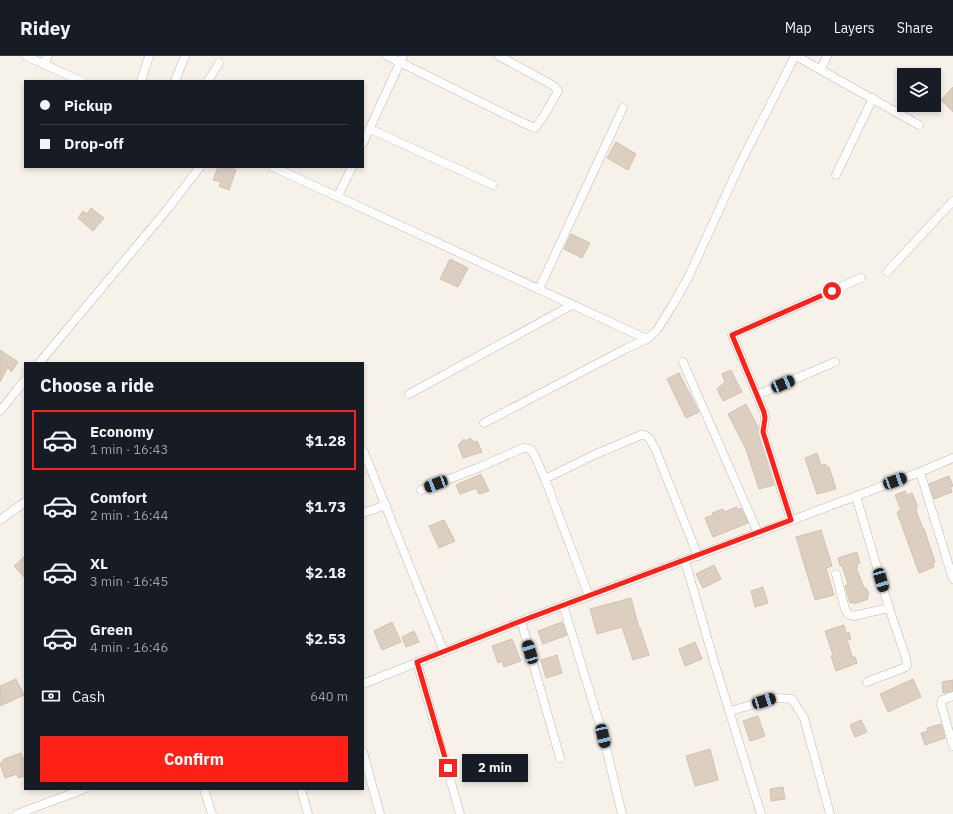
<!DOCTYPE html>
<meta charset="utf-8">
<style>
body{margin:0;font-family:"IBM Plex Sans",sans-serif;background:#242831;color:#f1f3f6;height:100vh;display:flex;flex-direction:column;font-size:15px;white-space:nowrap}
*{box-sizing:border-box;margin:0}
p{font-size:13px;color:#9ea1a6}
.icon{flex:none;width:22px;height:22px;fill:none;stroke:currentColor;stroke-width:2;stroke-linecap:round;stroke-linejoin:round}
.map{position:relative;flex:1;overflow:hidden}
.drawer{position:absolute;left:24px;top:306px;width:340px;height:428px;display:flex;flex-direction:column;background:#171b24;border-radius:0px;box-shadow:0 2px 6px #0003}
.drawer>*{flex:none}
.top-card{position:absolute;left:24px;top:24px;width:340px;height:88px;border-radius:0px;box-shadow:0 2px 6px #0003;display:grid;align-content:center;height:88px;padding:0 16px;background:#171b24}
.controls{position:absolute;left:897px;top:12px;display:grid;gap:8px}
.controls a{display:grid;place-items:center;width:44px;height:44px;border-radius:0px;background:#171b24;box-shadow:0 2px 6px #0003;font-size:20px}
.end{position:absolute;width:18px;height:18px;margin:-9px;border:5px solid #ff2017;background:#fff;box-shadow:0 0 0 2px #fff}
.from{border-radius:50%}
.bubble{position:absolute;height:28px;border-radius:0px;background:#171b24;box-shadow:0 2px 6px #0003;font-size:13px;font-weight:700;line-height:28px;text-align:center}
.car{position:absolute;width:12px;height:24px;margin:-12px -6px;border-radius:5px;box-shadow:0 0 3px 1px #0007;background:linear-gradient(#222 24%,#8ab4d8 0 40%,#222 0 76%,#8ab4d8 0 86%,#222 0)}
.top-card b{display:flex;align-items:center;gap:14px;height:38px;font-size:15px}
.top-card b+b{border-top:1px solid #363941}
.top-card i{width:10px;height:10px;background:#f1f3f6}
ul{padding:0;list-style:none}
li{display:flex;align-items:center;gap:12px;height:60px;margin:0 8px 6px;padding:0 8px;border:2px solid transparent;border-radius:0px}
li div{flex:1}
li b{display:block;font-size:15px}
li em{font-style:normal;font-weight:700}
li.active{border-color:#ff2017}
li>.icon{width:36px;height:36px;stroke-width:1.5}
h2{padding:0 16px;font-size:18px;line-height:48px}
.pay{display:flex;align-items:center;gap:10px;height:44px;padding:0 16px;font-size:15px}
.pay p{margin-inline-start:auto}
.primary-button{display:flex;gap:8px;margin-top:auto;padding:8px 16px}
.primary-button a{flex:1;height:46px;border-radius:0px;background:#ff2017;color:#fff;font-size:16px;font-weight:700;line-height:46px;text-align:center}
header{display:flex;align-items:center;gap:24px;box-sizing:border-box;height:56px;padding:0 20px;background:#171b24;border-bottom:1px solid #363941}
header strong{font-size:19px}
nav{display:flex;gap:22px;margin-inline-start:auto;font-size:14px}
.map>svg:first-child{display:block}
.building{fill:#dccec1;stroke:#d4c2b0}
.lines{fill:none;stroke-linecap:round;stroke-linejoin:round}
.street-casing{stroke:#c5baae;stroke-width:9}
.street{stroke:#fff;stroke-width:8}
.route{stroke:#ff2017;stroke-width:5}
</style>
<header>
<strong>Ridey</strong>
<nav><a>Map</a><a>Layers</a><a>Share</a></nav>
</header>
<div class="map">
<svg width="953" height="758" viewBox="0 0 953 758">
<rect width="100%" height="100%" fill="#f6f1e9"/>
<!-- building -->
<g class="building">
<path d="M953,31V56L941,44Z"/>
<path d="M616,86L636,98L628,114L607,102Z"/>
<path d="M218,111H228L236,114L229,134L219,130L221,126L213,124Z"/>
<path d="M91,152L104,162L93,175L78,162L83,155L87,158Z"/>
<path d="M571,178L590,187L582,202L564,193Z"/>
<path d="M450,203L468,212L458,231L440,223Z"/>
<path d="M0,294L18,306L11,316L8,311L0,326Z"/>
<path d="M731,314L742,336L723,345L717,333L725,326L722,318Z"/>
<path d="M679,317L699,356L686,362L667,323Z"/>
<path d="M746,348L758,371V378L774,429L759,433L746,393L728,358Z"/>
<path d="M470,382L474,386L477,385L482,396L463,402L458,389L464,383L466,385Z"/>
<path d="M817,397L821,409L825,408L827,411H829L836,433L817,438L805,402Z"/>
<path d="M481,418L489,435L479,438L476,432L460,438L456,429Z"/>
<path d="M949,420L953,430L950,431L952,436L934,443L929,428Z"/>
<path d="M905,435L906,439L912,437L917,449V453L916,455L923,473H924L935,506L933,507L934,511L919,517L897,456L901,454L895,439Z"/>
<path d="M737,451L738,454L741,452L748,467L713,481L705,462L713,459L712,457L723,453L724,456Z"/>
<path d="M444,464L455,485L439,492L429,470Z"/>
<path d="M821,474L832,510L826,512L834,539L815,544L796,481Z"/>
<path d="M857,496L860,507L857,508L858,511H856L864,532H866L869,538L867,539L868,543L854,548V546L850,547L845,530L848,528L842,510H840L838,502Z"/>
<path d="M25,500V522L14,510Z"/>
<path d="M714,509L721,523L703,532L696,518Z"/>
<path d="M763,531L768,547L755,551L751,535Z"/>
<path d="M631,542L639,572H640L649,599L633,604L622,571L597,578L590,553Z"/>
<path d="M392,566L401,586L382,594L374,575Z"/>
<path d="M562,566L567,579L543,588L538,575Z"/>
<path d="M844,569L846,577L849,576L851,583L847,584L852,600L854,601H855L857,607L836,615L831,600L833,599L825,575Z"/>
<path d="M414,575L419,586L406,591L402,581Z"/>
<path d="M512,583L521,605L504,611L502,605L498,607L492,590Z"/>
<path d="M695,586L702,603L685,610L679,593Z"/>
<path d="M557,599L562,617L546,622L541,604Z"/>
<path d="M16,623L24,639L0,650V630Z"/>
<path d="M913,623L921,641L888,656L880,638Z"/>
<path d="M953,624V635L943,637L942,626Z"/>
<path d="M758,660L765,680L750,685L743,665Z"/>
<path d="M861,664L867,676L855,681L850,669Z"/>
<path d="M941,668L945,682L925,689L921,677L928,675L927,672Z"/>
<path d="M710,693L718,724L695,730L686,700Z"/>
<path d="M21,697L25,708V720L18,722L17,718L5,722L0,708L4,703Z"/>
<path d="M783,731L785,743L771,745L770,733Z"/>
</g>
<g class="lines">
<!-- street casing -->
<g class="street-casing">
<g id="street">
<path d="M26,0L81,25"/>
<path d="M387,0L521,66L535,72L545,58L558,35L554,30L499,0"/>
<path d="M796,0L919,69"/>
<path d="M44,8L48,0"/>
<path d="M821,13L827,0"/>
<path d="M141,25L149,0"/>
<path d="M175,25L185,0"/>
<path d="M208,25L219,7"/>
<path d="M370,73L493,129"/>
<path d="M363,87L403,0"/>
<path d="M273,111L647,283"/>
<path d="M836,119L873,42"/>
<path d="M338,140L352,111"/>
<path d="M887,216L953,145"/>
<path d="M539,233L623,52"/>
<path d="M683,306L758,477"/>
<path d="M39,307L166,155L200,111"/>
<path d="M409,338L572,249"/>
<path d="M757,339L835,306"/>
<path d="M0,355L25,324"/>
<path d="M484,367L627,292L647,283L657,274L672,250L688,222L740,108L795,0"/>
<path d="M364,396L444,596"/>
<path d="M920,416L953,523"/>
<path d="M545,423L596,398L641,379H645L650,383L656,395L698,500"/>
<path d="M421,434L480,411L523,392L530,393L534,398L545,423L589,540"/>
<path d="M856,440L889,552L906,602L907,609L906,611L867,626"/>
<path d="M363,457L386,449"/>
<path d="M0,464L25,446"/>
<path d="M791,464L763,376L765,362L764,356L732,279L861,222"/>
<path d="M685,505L716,612L761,758"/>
<path d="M836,518L845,553L848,558L853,560L889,552"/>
<path d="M563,549L603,679L622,758"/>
<path d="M521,565L560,702"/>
<path d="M417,606L460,758"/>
<path d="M363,628L521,565L758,477L920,416L953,402"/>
<path d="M953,640L942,644L941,648L953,690"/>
<path d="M730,655L776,642L792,643L804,662L830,758"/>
<path d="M363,696L380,758"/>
<path d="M204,733L212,758"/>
<path d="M301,733L308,758"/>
<path d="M17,758L84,733"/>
</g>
</g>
<!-- street -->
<use href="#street" class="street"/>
</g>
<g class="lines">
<!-- route -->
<path class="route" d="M448,712L417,606L521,565L791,464L763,376L765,362L764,356L732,279L832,235"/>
</g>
</svg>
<div class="controls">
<a><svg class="icon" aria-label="layers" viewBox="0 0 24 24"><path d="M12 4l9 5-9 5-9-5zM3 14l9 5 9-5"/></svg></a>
</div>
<i class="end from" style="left:832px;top:235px"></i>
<i class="end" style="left:448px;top:712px"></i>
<div class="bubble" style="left:462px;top:698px;width:66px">2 min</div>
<i class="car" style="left:783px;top:328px;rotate:67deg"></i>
<i class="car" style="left:895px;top:425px;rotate:70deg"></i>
<i class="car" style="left:436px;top:428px;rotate:249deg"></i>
<i class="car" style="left:881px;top:524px;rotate:164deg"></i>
<i class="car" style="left:530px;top:596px;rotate:344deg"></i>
<i class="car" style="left:764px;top:645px;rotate:73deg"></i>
<i class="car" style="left:603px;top:680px;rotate:167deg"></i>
<div class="top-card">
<b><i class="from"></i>Pickup</b>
<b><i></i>Drop-off</b>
</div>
<section class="drawer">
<h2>Choose a ride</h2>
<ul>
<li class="active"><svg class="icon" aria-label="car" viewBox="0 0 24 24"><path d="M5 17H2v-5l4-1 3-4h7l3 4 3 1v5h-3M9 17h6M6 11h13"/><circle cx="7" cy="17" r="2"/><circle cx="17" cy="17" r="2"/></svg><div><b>Economy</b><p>1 min · 16:43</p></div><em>$1.28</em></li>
<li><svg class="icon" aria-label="car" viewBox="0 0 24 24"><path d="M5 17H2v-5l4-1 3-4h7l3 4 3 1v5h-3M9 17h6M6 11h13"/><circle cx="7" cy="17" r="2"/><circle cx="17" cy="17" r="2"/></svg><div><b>Comfort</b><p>2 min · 16:44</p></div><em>$1.73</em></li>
<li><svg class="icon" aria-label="car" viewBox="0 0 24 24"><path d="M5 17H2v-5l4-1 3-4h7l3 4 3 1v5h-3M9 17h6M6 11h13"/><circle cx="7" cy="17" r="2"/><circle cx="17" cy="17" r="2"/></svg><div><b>XL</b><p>3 min · 16:45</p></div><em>$2.18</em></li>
<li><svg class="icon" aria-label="car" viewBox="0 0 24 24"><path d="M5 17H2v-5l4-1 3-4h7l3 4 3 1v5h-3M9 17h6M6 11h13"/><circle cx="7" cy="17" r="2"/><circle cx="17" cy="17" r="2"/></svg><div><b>Green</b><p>4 min · 16:46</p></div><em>$2.53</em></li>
</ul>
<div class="pay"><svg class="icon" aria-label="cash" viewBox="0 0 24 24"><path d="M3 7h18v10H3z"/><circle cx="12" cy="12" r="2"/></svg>Cash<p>640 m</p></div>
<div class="primary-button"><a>Confirm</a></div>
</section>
</div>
